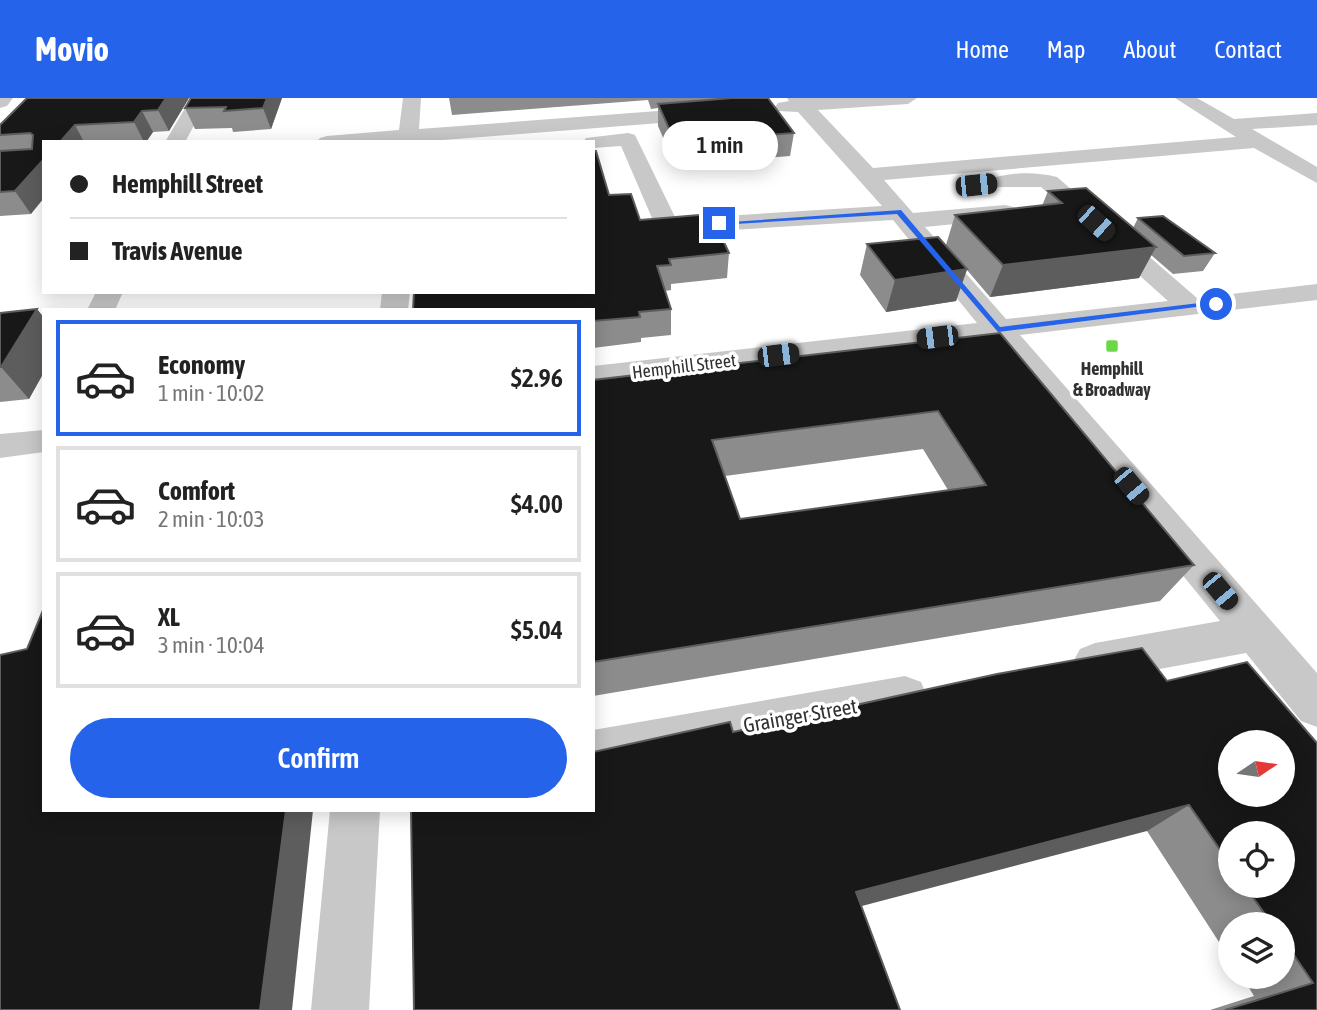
<!DOCTYPE html>
<meta charset="utf-8">
<style>
body{margin:0;font-family:"Asap Condensed",sans-serif;background:#f2f2f2;color:#222;height:100vh;display:flex;flex-direction:column;font-size:26px;white-space:nowrap}
*{box-sizing:border-box;margin:0}
p{font-size:23px;color:#767676}
.icon{flex:none;width:38px;height:38px;fill:none;stroke:currentColor;stroke-width:2;stroke-linecap:round;stroke-linejoin:round}
.map{position:relative;flex:1;overflow:hidden}
.sheet{position:absolute;left:42px;top:210px;width:553px;height:504px;display:flex;flex-direction:column;background:#fff;border-radius:0px;box-shadow:0 4px 18px #0003}
.sheet>*{flex:none}
.banner{position:absolute;left:42px;top:42px;width:553px;height:154px;border-radius:0px;box-shadow:0 4px 18px #0003;display:grid;align-content:center;height:154px;padding:0 28px;background:#fff}
.needle{width:46px;rotate:77deg}
.controls{position:absolute;left:1218px;top:632px;display:grid;gap:14px}
.controls a{display:grid;place-items:center;width:77px;height:77px;border-radius:50%;background:#fff;box-shadow:0 4px 18px #0003;font-size:35px}
.end{position:absolute;width:32px;height:32px;margin:-16px;border:9px solid #2563eb;background:#fff;box-shadow:0 0 0 4px #fff}
.from{border-radius:50%}
.bubble{position:absolute;height:49px;border-radius:24px;background:#fff;box-shadow:0 4px 18px #0003;font-size:23px;font-weight:600;line-height:49px;text-align:center}
.car{position:absolute;width:21px;height:42px;margin:-21px -10px;border-radius:9px;box-shadow:0 0 5px 2px #0007;background:linear-gradient(#222 24%,#8ab4d8 0 40%,#222 0 76%,#8ab4d8 0 86%,#222 0)}
.banner b{display:flex;align-items:center;gap:24px;height:66px;font-size:26px}
.banner b+b{border-top:2px solid #e0e0e0}
.banner i{width:18px;height:18px;background:#222}
ul{padding:12px 0 0;list-style:none}
li{display:flex;align-items:center;gap:21px;height:116px;margin:0 14px 10px;padding:0 14px;border:4px solid #e0e0e0;border-radius:0px}
li div{flex:1}
li b{display:block;font-size:26px}
li em{font-style:normal;font-weight:600}
li.active{border-color:#2563eb}
li>.icon{width:63px;height:63px;stroke-width:1.5}
.cta{display:flex;gap:14px;margin-top:auto;padding:14px 28px}
.cta a{flex:1;height:80px;border-radius:42px;background:#2563eb;color:#fff;font-size:28px;font-weight:600;line-height:80px;text-align:center}
header{display:flex;align-items:center;gap:42px;box-sizing:border-box;height:98px;padding:0 35px;background:#2563eb;color:#fff}
header strong{font-size:33px}
nav{display:flex;gap:38px;margin-inline-start:auto;font-size:24px}
.map>svg:first-child{display:block}
.lines{fill:none;stroke-linecap:round;stroke-linejoin:round}
.minor{fill:#c8c8c8;fill-rule:evenodd}
.wall{fill:#8c8c8c;fill-rule:evenodd}
.shaded-wall{fill:#5d5d5d}
.building{fill:#181818;stroke:#5d5d5d;stroke-width:2;fill-rule:evenodd}
.route{fill:#2563eb}
.poi-dot{fill:#6ad844;stroke:#fff;stroke-width:2.5}
.labels{text-anchor:middle;dominant-baseline:central;stroke-width:7;stroke-linejoin:round;paint-order:stroke}
.far-street-label{font-size:18px;fill:#313131;stroke:#fff}
.far-poi-label{font-size:18px;font-weight:bold;fill:#313131;stroke:#fff}
.street-label{font-size:21px;fill:#313131;stroke:#fff}
</style>
<header>
<strong>Movio</strong>
<nav><a>Home</a><a>Map</a><a>About</a><a>Contact</a></nav>
</header>
<div class="map">
<svg width="1317" height="912" viewBox="0 0 1317 912">
<rect width="100%" height="100%" fill="#fff"/>
<g class="lines">
<!-- minor -->
<g class="minor">
<path d="M0,0H13L7,8L0,10Z"/>
<path d="M191,0H209L185,44H165Z"/>
<path d="M403,0H421L419,31L711,9L721,15L711,21L418,44H317L320,40L327,38L399,32Z"/>
<path d="M787,0H917L908,6L818,12L873,70L1236,39L1175,0H1197L1234,21L1317,15V27L1252,31L1317,69V85L1254,50L884,82L913,115L1005,107L1013,109L1017,114L1013,119L1005,121L925,129L1006,221L1168,203L1041,89H996L993,84L996,79C1017,74 1036,74 1057,79L1197,200L1317,186V202L1020,237L1317,575V629L1301,623L1246,555L1095,583L1080,577L1073,564L1080,551L1095,545L1220,523L990,241L593,288V268L977,225L893,122L667,136L658,134L621,48L593,50V44H583L586,40L628,35L635,37L676,121L882,108L798,14L778,13L775,9L778,5L789,3Z"/>
<path d="M96,194H123L115,212H87Z"/>
<path d="M382,194H410L408,212H380Z"/>
<path d="M44,332V354L0,360V336Z"/>
<path d="M905,578L921,584L927,598L921,612L905,618L593,676V632Z"/>
<path d="M330,712H380L369,912H311Z"/>
</g>
</g>
<!-- wall -->
<g class="wall">
<path d="M189,0L169,33L153,34L146,44H44L31,116L0,118V27Z"/>
<path d="M191,0H282L271,31L233,34L232,30L195,31L185,10Z"/>
<path d="M449,0H768L794,35L790,58L675,67L658,28V10L651,11L648,2L452,17Z"/>
<path d="M1048,93L1133,130L1138,120L1215,155L1203,173L1173,176L1151,157L1139,180L990,199L967,172L956,203L886,214L860,177L867,146L946,147L955,117L1042,108Z"/>
<path d="M609,97L640,122L729,155L727,180L671,186V192L665,193L671,211V237L641,240V244L593,250V212Z"/>
<path d="M37,211L44,220V274L29,301L0,304V215Z"/>
<path d="M1000,235L1194,467L1160,503L593,598V282ZM923,351L948,392L740,421L725,378Z"/>
<path d="M1167,583L1317,645V912H1210L1254,898L1242,878H1283V826H1230V861L1147,733L733,634ZM1230,735L1283,788H1230Z"/>
</g>
<!-- shaded-wall -->
<g class="shaded-wall">
<path d="M166,0H189L169,33L158,12Z"/>
<path d="M267,0H282L271,31L263,10Z"/>
<path d="M142,13L153,34L146,44H144L134,24Z"/>
<path d="M75,27L84,44H60Z"/>
<path d="M44,61V100L31,116L15,93Z"/>
<path d="M1156,149L1139,180L990,199L1003,167Z"/>
<path d="M967,171L956,203L886,214L895,182Z"/>
<path d="M37,211L44,220V274L29,301L1,269Z"/>
<path d="M1189,707L1147,733L839,814L856,794Z"/>
<path d="M286,712H313L292,912H260Z"/>
</g>
<!-- building -->
<g class="building">
<path d="M27,0H166L158,12L142,13L134,24L75,27L60,44H44V61L15,93L0,94V53L32,51L33,37L30,35L0,37V27Z"/>
<path d="M191,0H267L263,10L224,13L226,9L185,10Z"/>
<path d="M732,0H768L794,35L675,44L658,6Z"/>
<path d="M593,53H596L609,97L631,96L640,122L711,116L729,155L669,161L671,167L657,168L671,211L639,214L640,219L593,223V212H413L414,194H593Z"/>
<path d="M1086,90L1156,149L1003,167L955,117L1062,105L1048,93Z"/>
<path d="M1163,118L1215,155L1184,158L1138,120Z"/>
<path d="M938,139L967,171L895,182L867,146Z"/>
<path d="M37,211L1,269H0V215Z"/>
<path d="M1000,235L1194,467L593,564V282ZM938,313L986,387L740,421L712,342Z"/>
<path d="M44,510V712H286L260,912H0V557L27,551Z"/>
<path d="M1142,550L1167,583L1247,564L1317,645V912H1225L1313,885L1283,841V826H1272L1245,788H1283V735H1230V766L1189,707L856,794L900,912H414L411,712H593V654L730,624L733,634L997,576ZM1230,644H1283V696H1230Z"/>
</g>
<!-- route -->
<path class="route" d="M901,112L1000,229L1216,203L1220,206L998,234L897,116L719,127L716,125Z"/>
<!-- markers -->
<rect class="poi-dot" x="1105" y="241" width="14" height="14" rx="3.5"/>
<g class="labels">
<!-- far-street labels -->
<g class="far-street-label">
<text transform="translate(684 268) rotate(-7)">Hemphill Street</text>
</g>
<!-- far-poi labels -->
<g class="far-poi-label">
<text x="1112" y="270">Hemphill<tspan x="1112" dy="21">&amp; Broadway</tspan></text>
</g>
<!-- street labels -->
<g class="street-label">
<text transform="translate(800 617) rotate(-10)">Grainger Street</text>
</g>
</g>
</svg>
<div class="controls">
<a><svg class="needle" viewBox="-14 -14 28 28"><path d="M0-13l5 13h-10z" fill="#e53935"/><path d="M0 13l5-13h-10z" fill="#767676"/></svg></a>
<a><svg class="icon" aria-label="locate" viewBox="0 0 24 24"><circle cx="12" cy="12" r="6"/><path d="M12 2v4M12 18v4M2 12h4M18 12h4"/></svg></a>
<a><svg class="icon" aria-label="layers" viewBox="0 0 24 24"><path d="M12 4l9 5-9 5-9-5zM3 14l9 5 9-5"/></svg></a>
</div>
<i class="end from" style="left:1216px;top:206px"></i>
<i class="end" style="left:719px;top:125px"></i>
<div class="bubble" style="left:662px;top:23px;width:116px">1 min</div>
<i class="car" style="left:976px;top:87px;rotate:84deg"></i>
<i class="car" style="left:1096px;top:125px;rotate:132deg"></i>
<i class="car" style="left:937px;top:239px;rotate:263deg"></i>
<i class="car" style="left:778px;top:257px;rotate:83deg"></i>
<i class="car" style="left:1131px;top:388px;rotate:140deg"></i>
<i class="car" style="left:1220px;top:493px;rotate:140deg"></i>
<div class="banner">
<b><i class="from"></i>Hemphill Street</b>
<b><i></i>Travis Avenue</b>
</div>
<section class="sheet">
<ul>
<li class="active"><svg class="icon" aria-label="car" viewBox="0 0 24 24"><path d="M5 17H2v-5l4-1 3-4h7l3 4 3 1v5h-3M9 17h6M6 11h13"/><circle cx="7" cy="17" r="2"/><circle cx="17" cy="17" r="2"/></svg><div><b>Economy</b><p>1 min · 10:02</p></div><em>$2.96</em></li>
<li><svg class="icon" aria-label="car" viewBox="0 0 24 24"><path d="M5 17H2v-5l4-1 3-4h7l3 4 3 1v5h-3M9 17h6M6 11h13"/><circle cx="7" cy="17" r="2"/><circle cx="17" cy="17" r="2"/></svg><div><b>Comfort</b><p>2 min · 10:03</p></div><em>$4.00</em></li>
<li><svg class="icon" aria-label="car" viewBox="0 0 24 24"><path d="M5 17H2v-5l4-1 3-4h7l3 4 3 1v5h-3M9 17h6M6 11h13"/><circle cx="7" cy="17" r="2"/><circle cx="17" cy="17" r="2"/></svg><div><b>XL</b><p>3 min · 10:04</p></div><em>$5.04</em></li>
</ul>
<div class="cta"><a>Confirm</a></div>
</section>
</div>
